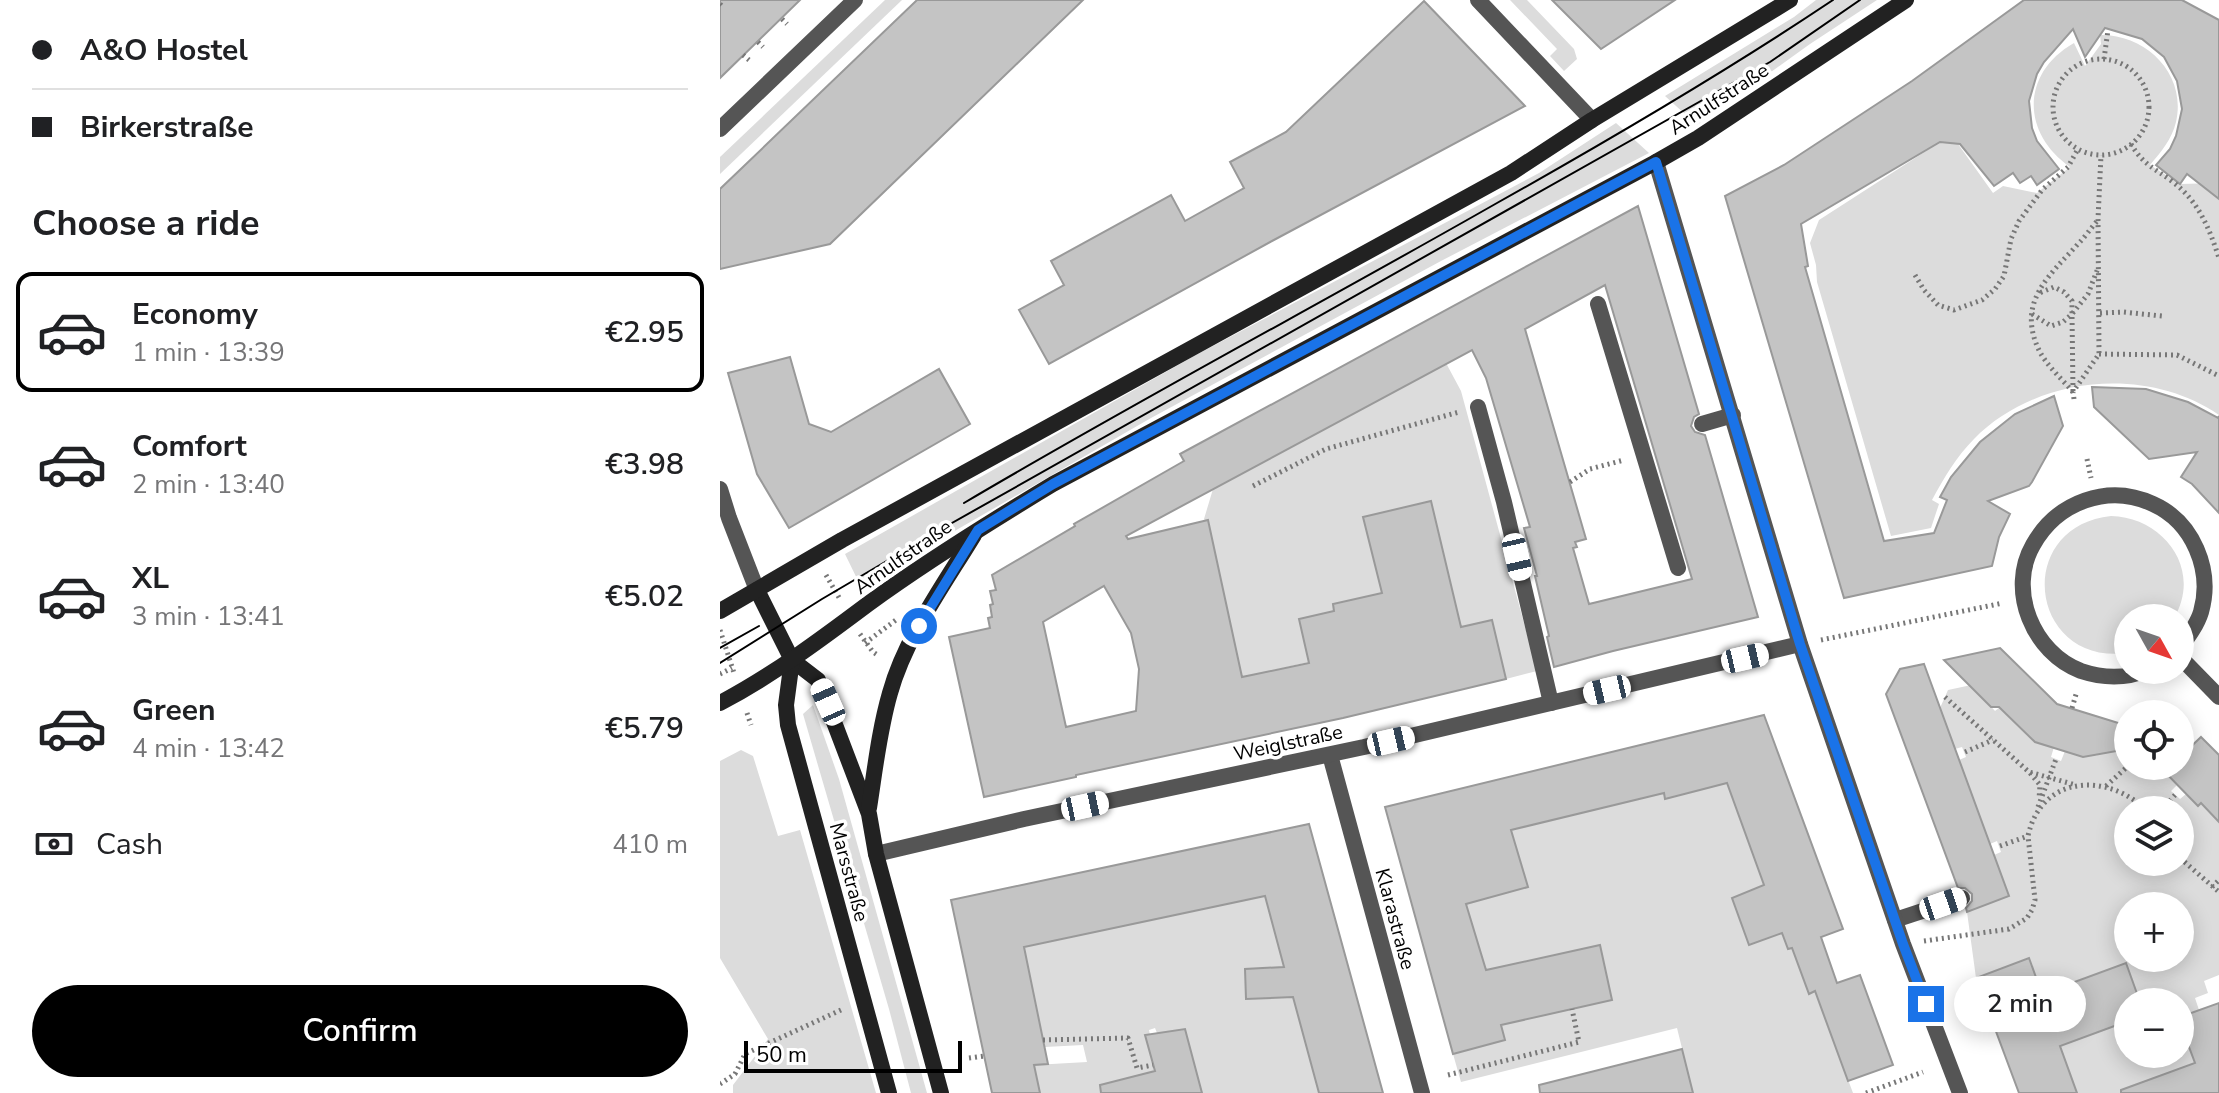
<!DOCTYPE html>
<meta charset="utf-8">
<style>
body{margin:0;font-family:"Nunito Sans",sans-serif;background:#f6f6f6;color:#202124;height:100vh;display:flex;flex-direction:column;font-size:30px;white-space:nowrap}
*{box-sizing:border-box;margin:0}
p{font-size:26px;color:#757577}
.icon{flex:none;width:44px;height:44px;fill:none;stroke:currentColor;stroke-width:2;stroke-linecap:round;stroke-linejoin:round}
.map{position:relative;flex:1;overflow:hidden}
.sheet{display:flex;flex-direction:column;background:#fff;width:720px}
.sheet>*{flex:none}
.top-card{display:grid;align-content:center;height:176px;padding:0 32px;background:#fff}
.needle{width:52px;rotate:130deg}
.fabs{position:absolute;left:1394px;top:604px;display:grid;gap:16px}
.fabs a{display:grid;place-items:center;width:80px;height:80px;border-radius:50%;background:#fff;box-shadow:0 4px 20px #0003;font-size:40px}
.scale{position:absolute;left:24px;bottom:20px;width:218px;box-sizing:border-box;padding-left:8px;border:4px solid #000;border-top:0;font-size:22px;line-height:28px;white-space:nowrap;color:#000;-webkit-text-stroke:6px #fff;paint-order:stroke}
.end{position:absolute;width:36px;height:36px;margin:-18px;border:10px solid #1a73e8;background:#fff;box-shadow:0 0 0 4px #fff}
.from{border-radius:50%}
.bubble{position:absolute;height:56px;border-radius:28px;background:#fff;box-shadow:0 4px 20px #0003;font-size:26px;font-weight:600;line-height:56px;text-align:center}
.car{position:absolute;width:24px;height:48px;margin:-24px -12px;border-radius:10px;box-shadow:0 0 6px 2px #0007;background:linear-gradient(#fff 24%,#345 0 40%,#fff 0 76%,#345 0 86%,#fff 0)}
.top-card b{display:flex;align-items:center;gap:28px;height:76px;font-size:30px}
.top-card b+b{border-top:2px solid #e0e0e0}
.top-card i{width:20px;height:20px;background:#202124}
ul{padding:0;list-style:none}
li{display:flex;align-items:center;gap:24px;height:120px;margin:0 16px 12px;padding:0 16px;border:4px solid transparent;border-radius:16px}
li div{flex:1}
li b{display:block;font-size:30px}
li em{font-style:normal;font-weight:600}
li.current{border-color:#000}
li>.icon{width:72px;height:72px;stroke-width:1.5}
h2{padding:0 32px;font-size:36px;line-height:96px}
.pay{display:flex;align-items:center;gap:20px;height:88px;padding:0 32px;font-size:30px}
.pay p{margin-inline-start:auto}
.action{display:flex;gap:16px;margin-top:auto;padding:16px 32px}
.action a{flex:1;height:92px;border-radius:48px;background:#000;color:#fff;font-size:32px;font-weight:600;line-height:92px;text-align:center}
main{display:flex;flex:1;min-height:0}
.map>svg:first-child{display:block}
.green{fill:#dcdcdc;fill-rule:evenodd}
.building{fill:#c4c4c4;stroke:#999;stroke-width:2;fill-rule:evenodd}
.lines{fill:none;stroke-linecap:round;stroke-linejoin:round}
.path{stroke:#777;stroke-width:5;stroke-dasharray:2 4;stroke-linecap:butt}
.lane{stroke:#555;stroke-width:16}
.street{stroke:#555;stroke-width:16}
.secondary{stroke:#222;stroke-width:16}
.tram{stroke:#000;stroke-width:2}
.route{stroke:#1a73e8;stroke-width:10}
.labels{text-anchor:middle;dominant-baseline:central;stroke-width:7;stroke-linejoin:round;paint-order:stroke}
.street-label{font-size:20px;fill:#000;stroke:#fff}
</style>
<main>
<section class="sheet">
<div class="top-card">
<b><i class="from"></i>A&amp;O Hostel</b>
<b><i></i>Birkerstraße</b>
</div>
<h2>Choose a ride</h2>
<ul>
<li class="current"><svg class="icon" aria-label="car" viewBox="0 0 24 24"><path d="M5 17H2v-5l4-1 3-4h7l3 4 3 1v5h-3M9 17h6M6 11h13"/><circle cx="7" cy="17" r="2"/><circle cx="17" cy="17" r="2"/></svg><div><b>Economy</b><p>1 min · 13:39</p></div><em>€2.95</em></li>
<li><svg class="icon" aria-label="car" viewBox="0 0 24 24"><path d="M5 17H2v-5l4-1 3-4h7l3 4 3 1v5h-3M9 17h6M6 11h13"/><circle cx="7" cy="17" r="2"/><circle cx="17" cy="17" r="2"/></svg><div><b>Comfort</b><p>2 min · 13:40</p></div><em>€3.98</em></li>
<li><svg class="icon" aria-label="car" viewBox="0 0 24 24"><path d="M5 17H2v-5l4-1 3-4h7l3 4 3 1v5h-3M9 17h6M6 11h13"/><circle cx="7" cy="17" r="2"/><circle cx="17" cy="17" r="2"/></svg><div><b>XL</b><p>3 min · 13:41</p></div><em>€5.02</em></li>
<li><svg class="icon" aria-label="car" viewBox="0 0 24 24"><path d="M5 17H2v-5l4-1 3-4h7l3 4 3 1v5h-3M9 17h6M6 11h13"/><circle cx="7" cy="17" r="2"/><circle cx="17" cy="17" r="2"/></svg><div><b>Green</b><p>4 min · 13:42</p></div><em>€5.79</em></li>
</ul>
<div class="pay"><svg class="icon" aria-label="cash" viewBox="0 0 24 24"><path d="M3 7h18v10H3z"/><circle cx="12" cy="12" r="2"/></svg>Cash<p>410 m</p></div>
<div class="action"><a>Confirm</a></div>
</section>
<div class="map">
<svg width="1499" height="1093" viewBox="0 0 1499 1093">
<rect width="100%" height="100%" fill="#fff"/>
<!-- green -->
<g class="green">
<path d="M165,0H182L0,174V157Z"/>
<path d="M790,0H807L854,49L857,59L844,71L830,56L837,49Z"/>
<path d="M1096,0H1157L1090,44L977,125L945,96L1074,17Z"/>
<path d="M1380,35C1426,34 1467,74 1456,122C1452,139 1441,152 1430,165L1460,184L1499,183V415C1426,365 1316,376 1254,439C1236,457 1224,478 1212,500L1219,504L1211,528L1171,536L1097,282L1096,265L1090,243L1099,220L1220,142L1238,144L1273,193L1283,186L1317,193L1350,167C1301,133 1301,73 1354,43L1365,66L1381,44Z"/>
<path d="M896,123L929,153L721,261L431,418L212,544L143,591L125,554L474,356L819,173Z"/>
<path d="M726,363L741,391L817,671L786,679L772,620L741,627L711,501L643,518L674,643L522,677L490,528L484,519L493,489Z"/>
<path d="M1391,516C1443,517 1483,569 1454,618H1408V653C1309,666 1292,527 1391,516Z"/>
<path d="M1256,684L1268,703L1275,711L1280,707L1334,747L1331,757L1341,761L1345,751L1363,757L1408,749V766H1445V772L1457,785L1451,791L1460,799L1466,794L1478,806L1481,803L1499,822V975L1484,981L1488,993L1475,998L1479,1010L1460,1017V1002H1420L1406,963L1322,994L1309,959L1256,978L1247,912L1289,896L1274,855L1281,852L1277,841L1270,844L1239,760L1246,757L1242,747L1235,749L1220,708L1228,690ZM1408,810H1460V862H1408ZM1408,906H1460V958H1408Z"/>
<path d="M93,705L119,779L207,1093H191L169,1009L83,714Z"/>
<path d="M21,750L33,756L58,836L80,830L156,1093H13V1085L48,1039L0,958V761Z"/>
<path d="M1007,783L1044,885L1012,898L1029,944L1062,933L1068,949L1072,948L1089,993L1095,991L1133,1093H973L957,1028L741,1082L733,1054L785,1040L780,1018L792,1022L892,1000L879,945L766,970L746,904L808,886L798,855L729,845L944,793L946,798Z"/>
<path d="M545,896L564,967L525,969L526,998L573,997L599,1093H482L465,1029L437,1033L435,1028L429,1030L430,1035L425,1036L435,1071L420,1075L425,1093H320L314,1065L367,1062L363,1045L325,1047L304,947Z"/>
<path d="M1408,1021V1054H1460V1023L1475,1063L1432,1079L1437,1093H1357L1340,1046Z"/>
</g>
<!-- building -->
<g class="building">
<path d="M0,0H80L0,78Z"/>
<path d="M197,0H363L110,244L0,269V189Z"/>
<path d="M832,0H955L881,49Z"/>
<path d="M1304,0H1462L1499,20V199L1467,174L1460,184L1436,165L1450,149L1456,136L1462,109L1457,81L1444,57L1422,39L1385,28L1365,57L1353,29L1324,62L1317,74L1309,101L1312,128L1317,141L1339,169L1317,185L1311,176L1300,183L1293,173L1274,186L1240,144L1220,142L1081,224L1088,266L1085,267L1164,541L1214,533L1227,500L1220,497L1231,477L1260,442L1295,414L1334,396L1343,426L1312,482L1309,486L1268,501L1290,514L1279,537L1272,566L1124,598L1005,196L1064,165L1192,81Z"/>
<path d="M704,1L805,106L552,241L329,364L299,310L344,285L331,261L451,195L465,221L524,188L510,162L566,132Z"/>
<path d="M918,206L979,414L974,417L971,426L975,432L985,435L1038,617L893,651L834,667L827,637L829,636L815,576H817L804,528L810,527L766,378L752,350L406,536L408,539L488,520L522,677L589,663L579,619L614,611L613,604L662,593L643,517L711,501L741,627L772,620L786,679L623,718L356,775V777L264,797L229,637L270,628L268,618L272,617L270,605L273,604L270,591L276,590L272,575L355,526L354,524L464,461L460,454ZM885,285L972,579L869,604L853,548L857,547L855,542L866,539L805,329ZM384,586L411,633L419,669L416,711L346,727L323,622Z"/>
<path d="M70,357L89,424L111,432L219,369L250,424L69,528L37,474L8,373Z"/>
<path d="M1372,387L1426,389L1468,402L1498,418L1499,416V513L1472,484L1461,477L1477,452L1429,459L1374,407Z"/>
<path d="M1280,648L1337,704L1408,726V749L1363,757L1315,742L1279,707H1271L1224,660Z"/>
<path d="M1204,664L1289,896L1247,912L1246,908L1252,901V894L1245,888H1238L1166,694L1180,669Z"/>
<path d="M1044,715L1123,929L1101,937L1117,983L1140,975L1173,1065L1128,1081L1095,991L1089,994L1072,948L1068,949L1062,933L1029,945L1012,898L1044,885L1007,783L945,799L944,793L791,830L808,887L746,904L766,970L880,945L892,1000L781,1025L785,1040L733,1054L665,807Z"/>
<path d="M1481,737L1499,755V822L1481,803L1478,806L1439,766H1460V757Z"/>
<path d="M589,824L663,1093H599L573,997L526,999L525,969L564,967L545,896L304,947L328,1064L314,1065L320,1093H272L231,900Z"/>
<path d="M1309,958L1322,994L1406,963L1420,1002H1408V1021L1340,1046L1357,1093H1299L1256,978Z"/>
<path d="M1499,1003V1093H1401V1090L1475,1063L1460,1023V1017Z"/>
<path d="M465,1029L482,1093H381L380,1085L435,1071L425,1035Z"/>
<path d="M962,1049L973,1093H820L819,1085Z"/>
</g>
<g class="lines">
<!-- path -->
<g class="path">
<path d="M0,4L3,7"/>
<path d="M62,19L67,24"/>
<path d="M38,42L43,47"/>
<path d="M23,55L29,60"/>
<path d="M1384,59L1388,30"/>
<circle cx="1381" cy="107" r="48"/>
<path d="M1411,144C1423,165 1436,169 1453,182C1479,202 1489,228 1499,258"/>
<path d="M1195,275L1204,290L1218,305L1234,310L1262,300L1275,289L1284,276L1291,239L1299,221L1322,190L1348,167L1358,149"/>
<path d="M1380,313L1403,312L1442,316"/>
<path d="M1312,314L1331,326L1343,322L1352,314V301L1344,292L1334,287L1317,294"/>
<path d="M1379,354L1457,355L1499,376"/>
<path d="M1353,391L1352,314L1368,294L1378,268"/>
<path d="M1353,392C1341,378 1325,364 1318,348C1297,301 1330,275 1358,244C1365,237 1371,228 1378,220"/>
<path d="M1354,399L1353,392L1379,354L1378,219L1381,155"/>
<path d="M1367,459L1371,478"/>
<path d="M850,482L870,469L904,460"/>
<path d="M533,486L606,449L739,412"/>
<path d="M106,575L121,601"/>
<path d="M0,630L14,673"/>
<path d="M140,634L153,652L159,656"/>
<path d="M1101,640L1283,603"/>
<path d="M145,643L176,620"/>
<path d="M0,674L12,668"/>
<path d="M1225,697L1309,772L1356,785"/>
<path d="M1352,708L1357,691"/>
<path d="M27,713L31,725"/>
<path d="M1245,752L1273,740"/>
<path d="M1310,773L1320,785L1319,799"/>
<path d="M1386,786L1408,766"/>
<path d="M1318,807L1336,759"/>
<path d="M1442,810L1455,795"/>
<path d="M1280,846L1308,836"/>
<path d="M1460,858L1499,892"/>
<path d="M1492,887L1499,880"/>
<path d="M1204,941L1289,929L1307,918L1312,910L1315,900L1308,836C1321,775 1387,772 1426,810"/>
<path d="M323,1040L408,1038L417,1068L433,1065"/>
<path d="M249,1058L264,1056"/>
<path d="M728,1075L859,1042L852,1009"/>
<path d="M0,1084L15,1074L25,1054L121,1010"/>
<path d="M1146,1093L1203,1072"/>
</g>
<!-- lane -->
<g class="lane">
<path d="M878,304L958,568"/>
<path d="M758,407L784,502L831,703"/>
<path d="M982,424L1013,415"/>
<path d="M1175,920L1242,898"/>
</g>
<!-- street -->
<g class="street">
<path d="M758,0L872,120"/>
<path d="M0,129L135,0"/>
<path d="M936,162L1080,644L1183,944L1240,1093"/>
<path d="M0,489L9,518L37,590"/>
<path d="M1460,657L1499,697"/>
<path d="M1427,670C1406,679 1382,678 1361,671C1313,653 1287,590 1313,545C1337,502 1388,483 1433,504C1473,522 1493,570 1481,612C1477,625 1468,637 1460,648"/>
<path d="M610,755L702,1093"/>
<path d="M156,854L304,819L644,747L1080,644"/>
</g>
<!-- secondary -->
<g class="secondary">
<path d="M37,590L72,660L98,680L149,814L156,854L221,1093"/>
<path d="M0,611L122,540L791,173L872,120L1070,0"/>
<path d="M72,660L66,705L68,725L169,1093"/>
<path d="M0,703C53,675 100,640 148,604C207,561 270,522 333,484L936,162L978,138L1186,0"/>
<path d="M149,808C155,770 159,731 170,693C185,638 225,583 254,535"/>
</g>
<!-- tram -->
<g class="tram">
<path d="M244,503C420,399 600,304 777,203C891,139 1004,73 1113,0"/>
<path d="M0,648L39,626"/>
<path d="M0,663L102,599L216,532L1050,62L1140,0"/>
</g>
</g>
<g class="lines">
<!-- route -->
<path class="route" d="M199,626L258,530L333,484L936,162L1080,644L1183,944L1206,1004"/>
</g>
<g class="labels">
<!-- street labels -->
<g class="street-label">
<text transform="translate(999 99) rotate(-33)">Arnulfstraße</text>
<text transform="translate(183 557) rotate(-35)">Arnulfstraße</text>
<text transform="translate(568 743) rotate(-12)">Weiglstraße</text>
<text transform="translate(129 872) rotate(75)">Marsstraße</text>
<text transform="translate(675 919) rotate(75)">Klarastraße</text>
</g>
</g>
</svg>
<div class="fabs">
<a><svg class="needle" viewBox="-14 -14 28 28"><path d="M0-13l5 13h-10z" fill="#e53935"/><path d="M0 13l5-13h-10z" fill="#757577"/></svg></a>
<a><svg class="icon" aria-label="locate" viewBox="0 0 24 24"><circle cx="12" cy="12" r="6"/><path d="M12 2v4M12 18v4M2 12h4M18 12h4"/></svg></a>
<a><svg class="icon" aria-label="layers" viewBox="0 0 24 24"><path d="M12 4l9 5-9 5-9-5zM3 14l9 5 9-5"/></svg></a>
<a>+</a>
<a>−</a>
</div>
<div class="scale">50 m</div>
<i class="end from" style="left:199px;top:626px"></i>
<i class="end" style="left:1206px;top:1004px"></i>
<div class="bubble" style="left:1234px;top:976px;width:132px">2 min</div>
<i class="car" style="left:797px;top:557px;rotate:167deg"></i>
<i class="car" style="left:1025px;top:658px;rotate:77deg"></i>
<i class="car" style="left:887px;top:690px;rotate:257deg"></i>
<i class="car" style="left:108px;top:702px;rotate:336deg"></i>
<i class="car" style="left:671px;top:741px;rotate:77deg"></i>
<i class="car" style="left:365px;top:806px;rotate:78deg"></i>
<i class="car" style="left:1223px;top:904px;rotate:71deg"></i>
</div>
</main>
